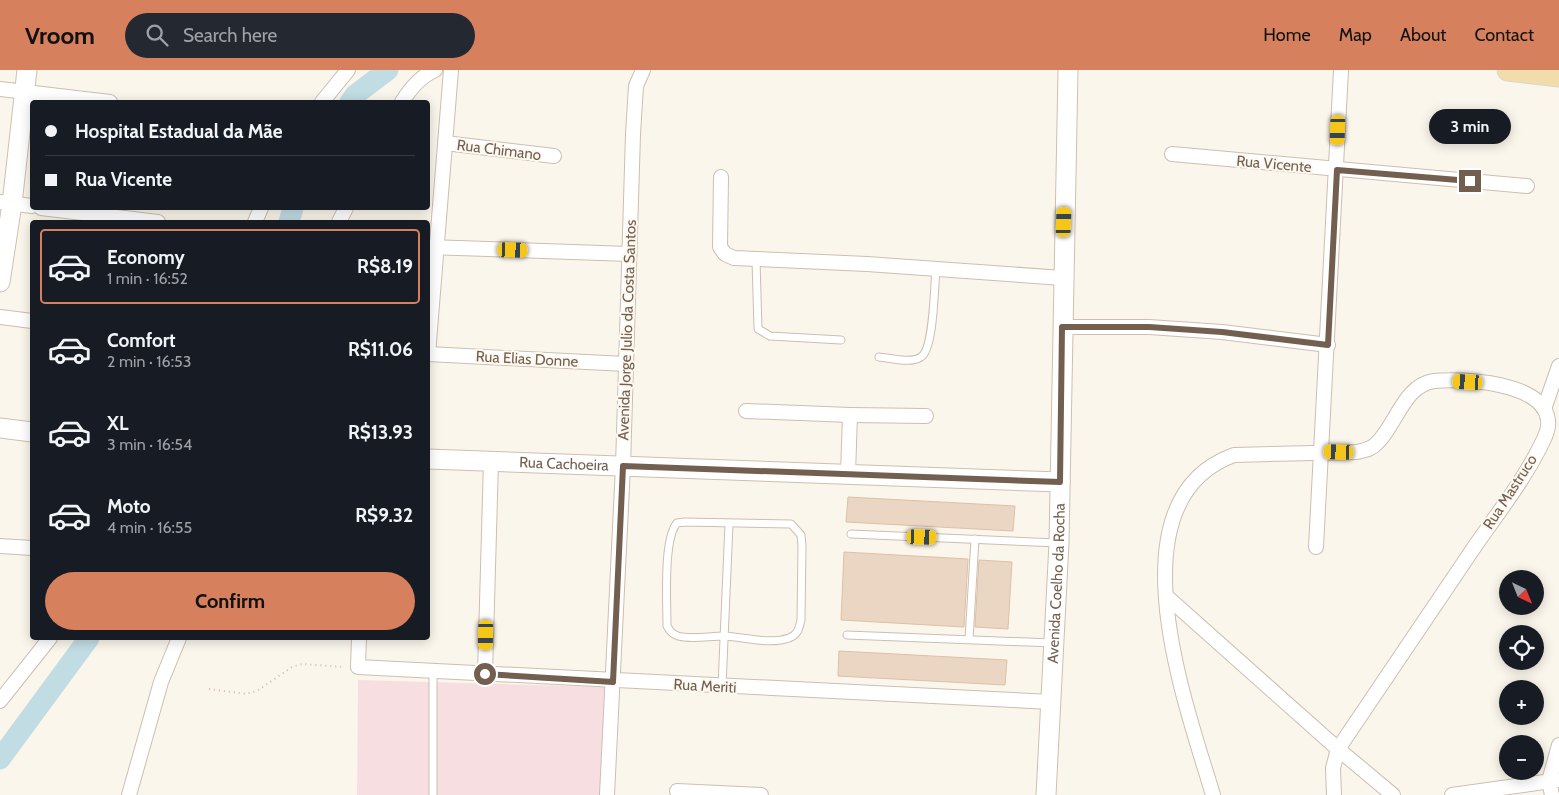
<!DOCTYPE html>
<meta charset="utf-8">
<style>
body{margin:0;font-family:Cabin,sans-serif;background:#242831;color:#f1f3f6;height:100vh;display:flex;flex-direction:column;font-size:19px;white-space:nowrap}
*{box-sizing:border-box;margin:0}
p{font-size:16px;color:#9ea1a6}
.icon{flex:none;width:28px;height:28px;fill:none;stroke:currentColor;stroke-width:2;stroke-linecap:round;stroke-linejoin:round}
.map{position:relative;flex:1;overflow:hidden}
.panel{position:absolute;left:30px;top:150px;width:400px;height:420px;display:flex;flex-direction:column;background:#171b24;border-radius:5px;box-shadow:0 2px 12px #0003}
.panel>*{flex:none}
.hud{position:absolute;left:30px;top:30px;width:400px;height:110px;border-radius:5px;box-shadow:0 2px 12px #0003;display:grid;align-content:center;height:110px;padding:0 15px;background:#171b24}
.needle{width:32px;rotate:137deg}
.controls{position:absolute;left:1499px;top:500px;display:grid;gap:10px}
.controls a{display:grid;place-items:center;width:45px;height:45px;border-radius:50%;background:#171b24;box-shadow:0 2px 12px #0003;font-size:25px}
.end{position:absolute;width:22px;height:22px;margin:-11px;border:6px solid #735f50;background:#fff;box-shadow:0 0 0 2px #fff}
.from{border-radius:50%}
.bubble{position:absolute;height:35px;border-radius:18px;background:#171b24;box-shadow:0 2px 12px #0003;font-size:16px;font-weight:700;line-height:35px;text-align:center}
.car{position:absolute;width:15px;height:30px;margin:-15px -8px;border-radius:6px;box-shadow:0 0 4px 1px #0007;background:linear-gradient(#f5c518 24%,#345 0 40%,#f5c518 0 76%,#345 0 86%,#f5c518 0)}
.hud b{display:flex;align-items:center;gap:18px;height:48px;font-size:19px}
.hud b+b{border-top:1px solid #363941}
.hud i{width:12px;height:12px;background:#f1f3f6}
ul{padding:9px 0 0;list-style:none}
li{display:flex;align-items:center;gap:15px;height:75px;margin:0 10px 8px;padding:0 5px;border:2px solid transparent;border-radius:5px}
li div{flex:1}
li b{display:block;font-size:19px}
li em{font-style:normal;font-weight:700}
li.on{border-color:#d6805e}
li>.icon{width:45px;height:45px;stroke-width:1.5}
.button{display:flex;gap:10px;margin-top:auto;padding:10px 15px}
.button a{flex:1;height:58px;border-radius:30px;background:#d6805e;color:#111;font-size:20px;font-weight:700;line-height:58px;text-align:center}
header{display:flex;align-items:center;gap:30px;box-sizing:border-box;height:70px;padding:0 25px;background:#d6805e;color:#111}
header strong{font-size:24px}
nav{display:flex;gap:28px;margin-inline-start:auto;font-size:18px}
.search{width:350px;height:45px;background:#242831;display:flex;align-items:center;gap:12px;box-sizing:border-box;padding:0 18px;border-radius:28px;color:#9ea1a6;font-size:19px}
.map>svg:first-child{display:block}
.medical{fill:#f7dfe1}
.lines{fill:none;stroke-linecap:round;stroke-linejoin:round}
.river{stroke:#c1dce3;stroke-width:21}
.building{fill:#ebd6c4;stroke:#dec0a8}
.service-casing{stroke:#ccbeb2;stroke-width:9}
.minor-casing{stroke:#ccbeb2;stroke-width:16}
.secondary-casing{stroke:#cebfb0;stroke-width:21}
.primary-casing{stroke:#dbd5d2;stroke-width:23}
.path{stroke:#d2bba8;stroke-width:2;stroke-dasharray:1 4;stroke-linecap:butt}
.service{stroke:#fff;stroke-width:7}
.minor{stroke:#fff;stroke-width:14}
.secondary{stroke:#fff;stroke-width:19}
.primary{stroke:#f1dcab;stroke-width:21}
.route{stroke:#735f50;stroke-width:6}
.labels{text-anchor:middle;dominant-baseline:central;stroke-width:4;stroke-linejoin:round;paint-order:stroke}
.street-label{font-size:15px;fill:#735f50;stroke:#fdf9f1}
</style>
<header>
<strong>Vroom</strong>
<div class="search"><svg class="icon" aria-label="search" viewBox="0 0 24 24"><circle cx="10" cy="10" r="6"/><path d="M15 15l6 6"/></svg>Search here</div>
<nav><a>Home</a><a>Map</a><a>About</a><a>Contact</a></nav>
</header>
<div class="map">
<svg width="1559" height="725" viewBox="0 0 1559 725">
<rect width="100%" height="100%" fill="#fbf6eb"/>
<!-- medical -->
<path class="medical" d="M358,610L608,617L600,725H357Z"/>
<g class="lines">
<!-- river -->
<g class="river">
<path d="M350,32L355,25L388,0"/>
<path d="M289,152L293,138"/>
<path d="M0,689L89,568"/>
</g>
</g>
<!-- building -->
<g class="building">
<path d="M848,427L1015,436L1013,461L846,452Z"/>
<path d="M844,482L968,489L964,557L841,550Z"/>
<path d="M979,490L1012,492L1008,559L975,557Z"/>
<path d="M839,581L1007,590L1005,615L838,606Z"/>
</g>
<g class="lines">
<!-- service casing -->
<g class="service-casing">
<g id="service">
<path d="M756,190L758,259L770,266L841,270"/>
<path d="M879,287C890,288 911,294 921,287C934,279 934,217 936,201"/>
<path d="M685,452L791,454L801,465L802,476L801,550C799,558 798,565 789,568C770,575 744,567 724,566C709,566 692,570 678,566C672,564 670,561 667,556C667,533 663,469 677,453Z"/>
<path d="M851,464L1058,473"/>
<path d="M847,565L1052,573"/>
<path d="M969,569L975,469"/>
<path d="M433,601V725"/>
<path d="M722,616L729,454"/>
</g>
</g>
<!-- minor casing -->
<g class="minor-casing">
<g id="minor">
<path d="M0,19L110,32"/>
<path d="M322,32L348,0"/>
<path d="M402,32C410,19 421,6 435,0"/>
<path d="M445,73L554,86"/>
<path d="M1172,84L1527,116"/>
<path d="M721,107L720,177L725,184L734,188L867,194L1063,208"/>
<path d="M0,132L32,136"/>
<path d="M41,138L158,152"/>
<path d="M255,152L261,138"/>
<path d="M339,152L346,138"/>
<path d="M428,177L629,184"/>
<path d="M0,247L32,251"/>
<path d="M1062,257H1149L1222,262L1328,275"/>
<path d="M428,284L451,0"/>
<path d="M428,284L626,294"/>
<path d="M1544,339L1559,296"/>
<path d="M746,341L850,345L848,404"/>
<path d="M850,345L926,346"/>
<path d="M0,476L32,478"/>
<path d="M1316,477L1341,0"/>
<path d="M1166,526L1338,679L1393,725"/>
<path d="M359,568L358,597L1052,632"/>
<path d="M485,604L491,391"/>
<path d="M0,631L50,568"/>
<path d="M677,721L761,725"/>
<path d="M129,725L161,612L179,568"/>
<path d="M607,725L623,396L633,64L636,16L643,0"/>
<path d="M1213,725C1187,637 1109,430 1234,385L1357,382C1365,380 1372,379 1377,373C1396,355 1404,315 1434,311C1463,308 1543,312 1548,350C1549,357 1546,365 1543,371C1525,409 1497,444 1473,479C1428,546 1383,612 1338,679L1333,698L1334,725"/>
<path d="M1452,725L1559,710"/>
<path d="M1552,725L1549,711L1559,675"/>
</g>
</g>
<!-- secondary casing -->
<g class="secondary-casing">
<g id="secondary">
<path d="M0,212L12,134L27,0"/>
<path d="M0,358L32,362"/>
<path id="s1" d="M428,389L1060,412"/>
<path id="s2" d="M1046,725L1059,473L1068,0"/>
</g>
</g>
<!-- primary casing -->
<g class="primary-casing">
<path id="primary" d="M1508,0L1559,6"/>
</g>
<!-- path -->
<path class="path" d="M209,619L246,624L257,621L292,597L302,594L345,597"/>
<!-- service -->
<use href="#service" class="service"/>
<!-- minor -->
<use href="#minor" class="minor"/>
<!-- secondary -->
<use href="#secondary" class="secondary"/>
<!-- primary -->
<use href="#primary" class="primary"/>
</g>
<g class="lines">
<!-- route -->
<path class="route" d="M485,604L613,612L623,396L1060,412L1062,257H1149L1222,262L1328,275L1337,100L1470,111"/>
</g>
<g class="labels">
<!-- street labels -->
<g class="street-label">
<text transform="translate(499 80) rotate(7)">Rua Chimano</text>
<text transform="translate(1274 94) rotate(5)">Rua Vicente</text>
<text transform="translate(627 260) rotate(-88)">Avenida Jorge Julio da Costa Santos</text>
<text transform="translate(527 289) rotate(3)">Rua Elias Donne</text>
<text stroke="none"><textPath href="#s1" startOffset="136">Rua Cachoeira</textPath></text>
<text transform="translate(1510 422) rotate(-57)">Rua Mastruco</text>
<text stroke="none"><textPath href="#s2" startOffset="212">Avenida Coelho da Rocha</textPath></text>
<text transform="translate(705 616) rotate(3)">Rua Meriti</text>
</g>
</g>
</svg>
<div class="controls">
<a><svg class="needle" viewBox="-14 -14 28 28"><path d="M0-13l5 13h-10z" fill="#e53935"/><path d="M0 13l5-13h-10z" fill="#9ea1a6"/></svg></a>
<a><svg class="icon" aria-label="locate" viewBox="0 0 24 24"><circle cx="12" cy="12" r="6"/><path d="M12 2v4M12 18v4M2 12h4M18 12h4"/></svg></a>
<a>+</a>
<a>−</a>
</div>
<i class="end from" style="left:485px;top:604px"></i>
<i class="end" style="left:1470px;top:111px"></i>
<div class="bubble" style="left:1429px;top:39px;width:82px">3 min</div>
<i class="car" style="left:1338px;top:60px;rotate:182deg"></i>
<i class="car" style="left:1064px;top:152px;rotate:2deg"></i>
<i class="car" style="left:513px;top:180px;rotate:92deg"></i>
<i class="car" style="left:1468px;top:312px;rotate:273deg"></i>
<i class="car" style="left:1339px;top:382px;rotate:272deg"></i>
<i class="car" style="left:922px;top:467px;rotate:92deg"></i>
<i class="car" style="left:486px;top:565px;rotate:181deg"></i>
<div class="hud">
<b><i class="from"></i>Hospital Estadual da Mãe</b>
<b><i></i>Rua Vicente</b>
</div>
<section class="panel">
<ul>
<li class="on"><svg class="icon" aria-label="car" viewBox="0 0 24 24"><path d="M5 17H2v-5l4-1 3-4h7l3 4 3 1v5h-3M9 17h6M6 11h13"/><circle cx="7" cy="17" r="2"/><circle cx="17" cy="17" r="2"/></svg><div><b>Economy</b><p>1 min · 16:52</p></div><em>R$8.19</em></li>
<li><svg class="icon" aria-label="car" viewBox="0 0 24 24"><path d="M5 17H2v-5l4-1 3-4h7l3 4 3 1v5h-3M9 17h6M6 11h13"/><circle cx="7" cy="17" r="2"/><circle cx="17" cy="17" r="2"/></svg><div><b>Comfort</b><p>2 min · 16:53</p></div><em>R$11.06</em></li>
<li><svg class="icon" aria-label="car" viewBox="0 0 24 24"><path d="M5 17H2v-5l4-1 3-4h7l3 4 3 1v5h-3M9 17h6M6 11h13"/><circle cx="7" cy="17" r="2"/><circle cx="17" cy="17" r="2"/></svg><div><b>XL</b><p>3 min · 16:54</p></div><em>R$13.93</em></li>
<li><svg class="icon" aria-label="car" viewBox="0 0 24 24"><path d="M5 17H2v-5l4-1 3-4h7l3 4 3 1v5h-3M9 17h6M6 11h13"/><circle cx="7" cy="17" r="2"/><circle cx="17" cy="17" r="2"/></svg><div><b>Moto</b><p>4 min · 16:55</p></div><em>R$9.32</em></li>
</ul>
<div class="button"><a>Confirm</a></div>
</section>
</div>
